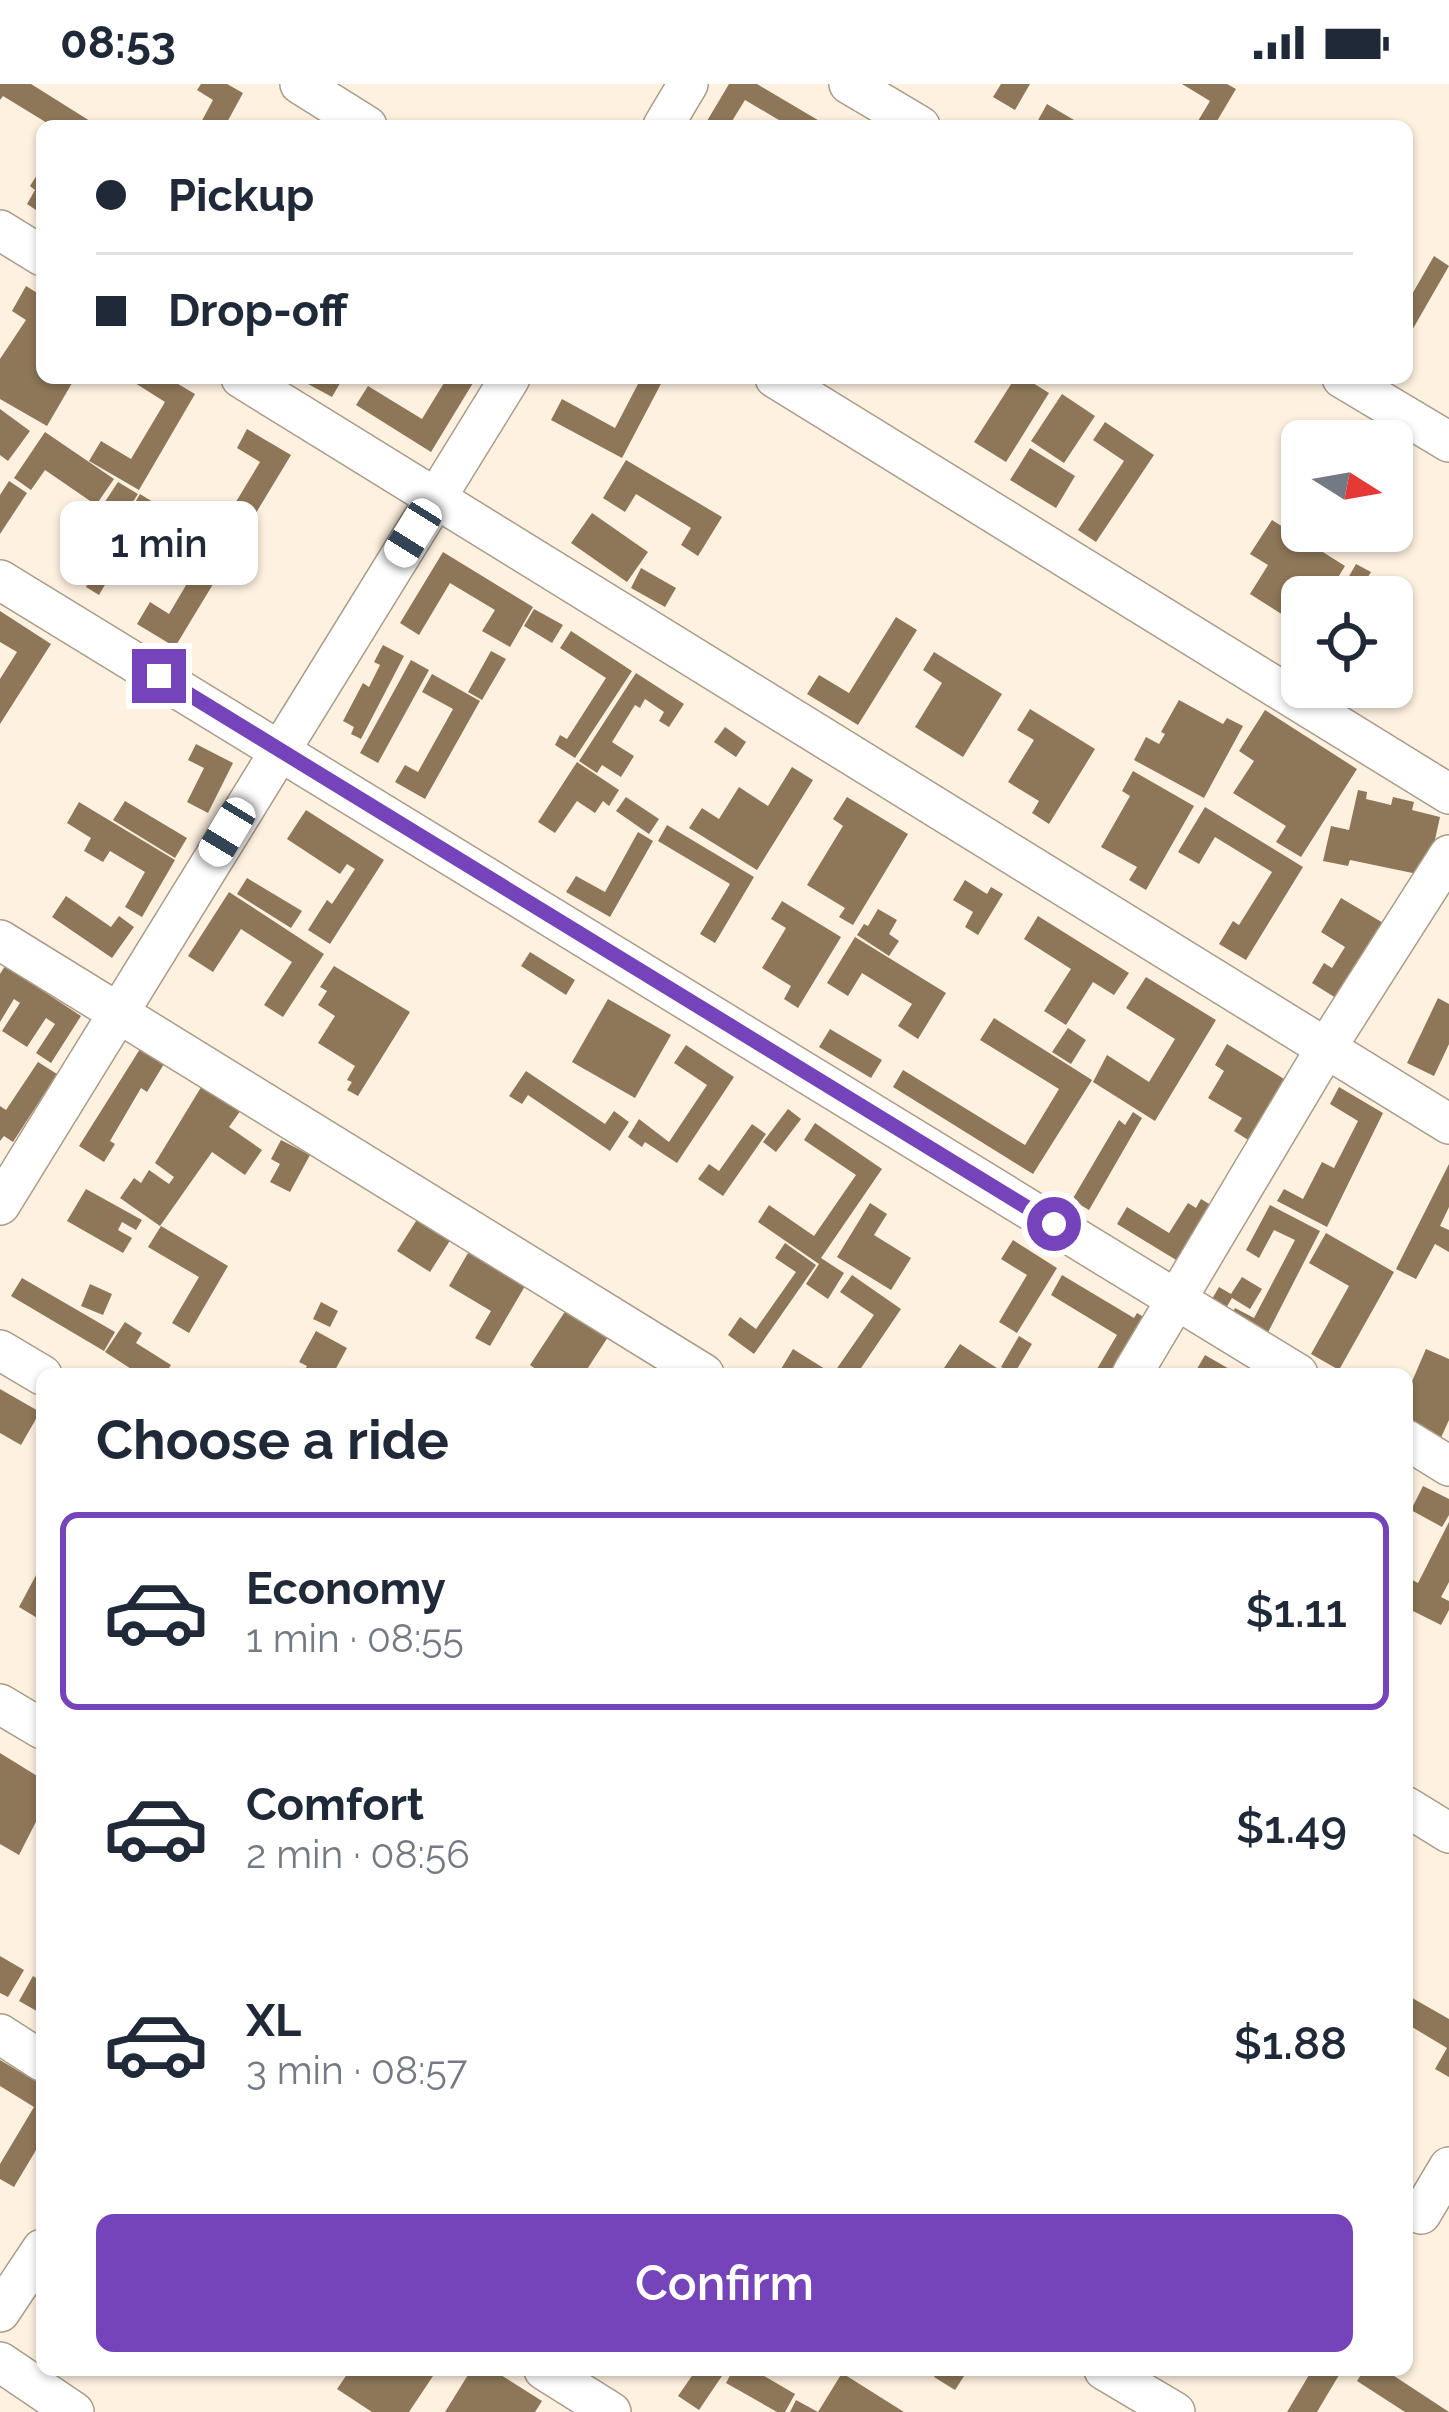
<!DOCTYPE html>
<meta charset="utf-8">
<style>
body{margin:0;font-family:Raleway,sans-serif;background:#f6f6f7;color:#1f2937;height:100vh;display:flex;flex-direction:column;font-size:45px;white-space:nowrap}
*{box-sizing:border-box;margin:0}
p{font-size:39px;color:#747a83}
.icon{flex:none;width:66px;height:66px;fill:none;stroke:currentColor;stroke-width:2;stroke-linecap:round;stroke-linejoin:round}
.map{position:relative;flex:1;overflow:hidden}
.side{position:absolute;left:36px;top:1284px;width:1377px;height:1008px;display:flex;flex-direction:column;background:#fff;border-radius:18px;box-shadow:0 3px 9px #0004}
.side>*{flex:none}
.guide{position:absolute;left:36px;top:36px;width:1377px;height:264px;border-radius:18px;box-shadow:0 3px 9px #0004;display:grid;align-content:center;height:264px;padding:0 60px;background:#fff}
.needle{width:78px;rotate:101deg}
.buttons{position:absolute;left:1281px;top:336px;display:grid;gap:24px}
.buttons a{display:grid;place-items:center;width:132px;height:132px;border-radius:18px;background:#fff;box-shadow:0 3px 9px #0004;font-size:60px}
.end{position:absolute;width:54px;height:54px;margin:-27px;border:15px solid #7544bb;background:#fff;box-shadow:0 0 0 6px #fff}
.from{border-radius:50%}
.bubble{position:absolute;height:84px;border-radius:18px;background:#fff;box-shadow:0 3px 9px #0004;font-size:39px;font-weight:600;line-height:84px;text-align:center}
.car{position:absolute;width:36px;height:72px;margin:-36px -18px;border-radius:15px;box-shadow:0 0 9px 3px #0007;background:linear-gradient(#fff 24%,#345 0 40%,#fff 0 76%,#345 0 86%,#fff 0)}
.guide b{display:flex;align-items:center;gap:42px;height:114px;font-size:45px}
.guide b+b{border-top:3px solid #e0e1e3}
.guide i{width:30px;height:30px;background:#1f2937}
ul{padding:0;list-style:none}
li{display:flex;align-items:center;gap:36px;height:198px;margin:0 24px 18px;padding:0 36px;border:6px solid transparent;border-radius:18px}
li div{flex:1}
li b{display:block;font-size:45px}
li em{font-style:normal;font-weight:600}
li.selected{border-color:#7544bb}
li>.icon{width:108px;height:108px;stroke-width:1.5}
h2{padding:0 60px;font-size:54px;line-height:144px}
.action{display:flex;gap:24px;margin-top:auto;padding:24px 60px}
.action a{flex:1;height:138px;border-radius:18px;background:#7544bb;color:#fff;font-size:48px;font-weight:600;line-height:138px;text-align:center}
.status{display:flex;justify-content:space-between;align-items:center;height:84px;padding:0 60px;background:#fff;direction:ltr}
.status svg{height:33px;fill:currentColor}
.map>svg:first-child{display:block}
.building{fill:#8e7758}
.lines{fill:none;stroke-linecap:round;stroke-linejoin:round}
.minor-casing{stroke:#ab9c88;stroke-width:42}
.minor{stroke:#fff;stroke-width:39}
.route{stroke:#7544bb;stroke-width:15}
</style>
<div class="status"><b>08:53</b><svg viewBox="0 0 49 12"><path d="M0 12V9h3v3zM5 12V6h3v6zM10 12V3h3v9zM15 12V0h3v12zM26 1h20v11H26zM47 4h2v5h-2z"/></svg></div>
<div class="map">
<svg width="1449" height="2328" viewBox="0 0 1449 2328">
<rect width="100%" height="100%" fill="#fef1e0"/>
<!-- building -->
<g class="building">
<path d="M0,0H31L98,42H52L3,12L0,16Z"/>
<path d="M201,0H227L243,9L225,42H199L213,16L197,6Z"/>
<path d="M729,0H757L828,42H789L745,16L729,42H704Z"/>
<path d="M1001,0H1030L1015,26L993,13Z"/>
<path d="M1182,0H1227L1236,5L1214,42H1195L1210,17Z"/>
<path d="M1047,20L1084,42H1044L1037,38Z"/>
<path d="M42,83V130L27,120L35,106L30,102Z"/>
<path d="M1434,172L1449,182L1407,255V219Z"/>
<path d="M26,202L42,212V294H75L47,342L0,315V275L26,236L12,227Z"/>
<path d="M138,294H168L195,310L139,406L89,377L101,357L131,375L165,318L135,299Z"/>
<path d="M297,294H343L332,313Z"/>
<path d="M447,294H476L431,368L356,321L368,302L422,335Z"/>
<path d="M627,294H664L622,374L551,336L562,315L615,344L638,300Z"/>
<path d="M1015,294H1025L1049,309L1006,378L974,358Z"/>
<path d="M1062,310L1095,332L1064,379L1031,357Z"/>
<path d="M0,325L30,347L8,377L0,371Z"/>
<path d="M1105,338L1154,371L1096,458L1078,446L1124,377L1093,356Z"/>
<path d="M247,345L291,371L175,563L137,540L150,518L169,530L202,474L155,447L166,429L190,443L202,422L225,436L260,378L237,364Z"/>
<path d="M45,348L114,395L96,421L45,386L31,406L14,394Z"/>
<path d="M1030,364L1075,392L1056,424L1010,396Z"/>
<path d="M626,376L722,433L698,472L681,461L691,444L636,410L625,428L603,414Z"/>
<path d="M9,397L27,409L0,450V411Z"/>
<path d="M118,398L138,410L109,454L89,442Z"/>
<path d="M140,410L153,418L99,511L86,503Z"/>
<path d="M592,429L648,468L627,498L571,459Z"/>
<path d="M1272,436L1345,482L1326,513H1302L1299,555L1281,543L1288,534L1250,510L1268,481L1250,470Z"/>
<path d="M443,468L533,523L510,563L482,547L495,526L450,499L419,551L400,539Z"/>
<path d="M1356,480L1371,488L1358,509L1344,501Z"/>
<path d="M641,484L676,504L665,523L631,504Z"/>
<path d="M534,525L563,541L552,559L524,542Z"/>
<path d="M0,527L51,560L0,640V595L17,568L0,558Z"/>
<path d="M896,533L917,546L858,641L807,610L819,591L849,609Z"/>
<path d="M571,547L632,587L575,674L555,661L560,651L567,655L606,594L560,564Z"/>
<path d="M383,561L404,572L361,655L351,650L354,643L343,637L363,599L369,603L380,581L374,578Z"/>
<path d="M491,567L506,575L482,616L468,608Z"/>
<path d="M934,568L1002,610L963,673L915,643L942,599L923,586Z"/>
<path d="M411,576L429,586L378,679L360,669Z"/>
<path d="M636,589L684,620L669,643L659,637L664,628L645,615L640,624L635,621L612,658L634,672L621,693L602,681L597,689L579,677Z"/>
<path d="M432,590L480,617L425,715L395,698L405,681L418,688L453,625L422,608Z"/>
<path d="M1179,616L1223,640L1227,634L1243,642L1204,714L1134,676L1146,653L1159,660L1165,650L1161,648Z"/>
<path d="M1030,625L1095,665L1049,740L1032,729L1039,717L1008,698L1034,656L1017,646Z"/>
<path d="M1265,626L1357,685L1301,773L1276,758L1286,742L1233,709L1254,677L1239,667Z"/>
<path d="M725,643L746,658L736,673L714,658Z"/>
<path d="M196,660L233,679L208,729L187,718L204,684L188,676Z"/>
<path d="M577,678L619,706L609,722L603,717L595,729L577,717L555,749L538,738Z"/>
<path d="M792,683L813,696L757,786L689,744L702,724L719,735L739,703L768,722Z"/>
<path d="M1133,687L1194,722L1146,806L1129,796L1137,783L1101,763L1130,712L1122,707Z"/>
<path d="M1358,706L1367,708L1366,715L1391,721L1393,713L1414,718L1412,726L1440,733L1427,792L1350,776L1348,782L1323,777L1331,742L1349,746Z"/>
<path d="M626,713L659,735L649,750L616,727Z"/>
<path d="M847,713L908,750L853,841L839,833L845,824L807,801L843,742L833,735Z"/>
<path d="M125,717L187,754L175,774L113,736Z"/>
<path d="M79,718L175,776L142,833L125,823L145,788L110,767L103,778L84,767L91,754L67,739Z"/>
<path d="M1205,723L1303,783L1246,876L1219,860L1233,837L1239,841L1272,788L1215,753L1199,780L1178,768Z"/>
<path d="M306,726L384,776L330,860L308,846L327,816L332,820L355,785L347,780L340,790L287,755Z"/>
<path d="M667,741L754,793L715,859L700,850L730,800L658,757Z"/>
<path d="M638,748L653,757L610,833L566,808L576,792L605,808Z"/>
<path d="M247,794L302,827L291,844L237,810Z"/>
<path d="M965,796L987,810L991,803L1003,810L978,851L965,843L973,828L953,816Z"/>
<path d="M229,808L324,870L283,933L264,921L292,878L241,845L213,888L188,872Z"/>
<path d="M66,812L111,843L119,832L134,843L112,874L52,833Z"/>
<path d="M1341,814L1390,843L1344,919L1312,899L1324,879L1332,884L1345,863L1321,848Z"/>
<path d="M782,817L841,853L798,924L784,915L791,902L762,884L786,844L771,835Z"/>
<path d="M878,825L897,836L889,850L899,857L889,872L857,851L864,840L868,842Z"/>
<path d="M1038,832L1129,889L1114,911L1093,898L1066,941L1044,927L1071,885L1024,855Z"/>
<path d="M855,853L946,909L918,955L898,942L912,920L862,889L848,912L827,899Z"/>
<path d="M530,868L575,896L566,911L521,882Z"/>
<path d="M5,882L81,932L51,979L36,969L55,940L46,934L27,963L2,947L20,919L14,915L0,938V890Z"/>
<path d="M334,882L410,928L358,1012L347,1006L352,998L347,996L355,982L318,959L335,932L318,921L327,907L320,903Z"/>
<path d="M1146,893L1216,936L1155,1037L1093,998L1107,971L1149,998L1175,955L1126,924Z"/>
<path d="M1438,914L1449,920V960L1434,992L1407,979Z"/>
<path d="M608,915L671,951L635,1014L572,978Z"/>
<path d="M994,934L1092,996L1033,1090L893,1003L903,986L1025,1061L1059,1005L980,956Z"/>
<path d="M1068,944L1086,956L1071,980L1052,968Z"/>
<path d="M830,945L882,976L871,994L819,963Z"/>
<path d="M1227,960L1289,998L1253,1059L1234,1047L1242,1034L1208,1014L1224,987L1215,981Z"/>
<path d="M686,961L734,993L677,1079L645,1058L642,1063L628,1053L639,1035L669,1058L707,1001L674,979Z"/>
<path d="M140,965L164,980L147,1008L141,1004L110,1057L115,1060L104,1078L79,1062Z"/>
<path d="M38,978L57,990L13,1058L4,1052L0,1057V1022L6,1026Z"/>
<path d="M526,987L605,1040L614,1027L629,1038L610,1067L528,1011L522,1020L509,1012Z"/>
<path d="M203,1000L241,1026L229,1043L262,1066L245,1091L212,1068L160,1142L120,1114L134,1094L141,1099L149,1086L169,1100L174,1093L155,1079Z"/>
<path d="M1339,1003L1383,1029L1327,1143L1277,1117L1284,1105L1303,1115L1322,1078L1334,1084L1358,1037L1330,1020Z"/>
<path d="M788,1025L801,1035L776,1068L763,1058Z"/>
<path d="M1133,1028L1142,1034L1089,1126L1072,1116L1119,1036L1125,1041Z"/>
<path d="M815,1039L882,1085L821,1174L844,1189L828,1215L806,1200L819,1180L758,1138L769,1121L814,1152L856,1091L804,1056Z"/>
<path d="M752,1040L766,1050L723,1112L698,1095L709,1080L719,1087Z"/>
<path d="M281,1056L310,1071L290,1108L270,1098L280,1080L271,1075Z"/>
<path d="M1449,1080V1123L1440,1142L1449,1146V1168L1435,1160L1416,1195L1396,1185Z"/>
<path d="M86,1105L142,1136L136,1146L122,1138L118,1146L132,1154L123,1169L67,1137Z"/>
<path d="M1201,1115L1219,1126L1186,1182L1117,1140L1127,1123L1169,1149L1188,1119L1196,1124Z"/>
<path d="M870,1119L887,1130L874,1151L911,1174L891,1206L837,1173Z"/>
<path d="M1270,1121L1320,1147L1262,1260L1226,1242L1235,1224L1254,1234L1295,1156L1274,1146L1259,1174L1246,1166Z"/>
<path d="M418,1134L451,1155L430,1188L397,1167Z"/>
<path d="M161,1142L228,1182L189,1249L172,1239L199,1193L148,1163Z"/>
<path d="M1326,1149L1394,1188L1339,1286L1311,1270L1349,1202L1309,1179Z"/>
<path d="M1013,1156L1057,1184L1017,1249L999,1238L1027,1191L1001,1175Z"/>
<path d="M785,1159L816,1181L754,1270L728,1251L740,1233L756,1245L796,1188L775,1174Z"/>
<path d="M468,1169L525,1202L490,1262L475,1254L491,1227L449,1202Z"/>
<path d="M852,1191L901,1225L857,1290H833L874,1231L840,1208Z"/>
<path d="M1062,1191L1134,1234L1137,1229L1152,1238L1122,1290H1094L1117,1251L1051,1211Z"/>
<path d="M1242,1193L1262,1205L1250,1225L1232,1214L1219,1236L1205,1227L1219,1203L1231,1210Z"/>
<path d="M22,1194L115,1248L104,1267L11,1212Z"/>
<path d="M90,1200L112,1210L103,1231L81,1222Z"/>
<path d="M321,1218L338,1227L330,1243L313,1235Z"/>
<path d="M566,1226L608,1253L584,1290H543L530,1281Z"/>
<path d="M125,1238L142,1249L136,1259L171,1281L165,1290H139L105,1268Z"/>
<path d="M316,1247L347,1264L333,1290H302L307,1282L299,1278Z"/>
<path d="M1019,1252L1032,1260L1014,1290L1001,1283Z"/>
<path d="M960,1260L1006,1290H940Z"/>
<path d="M793,1265L833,1290H790L781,1285Z"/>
<path d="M1426,1265L1449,1275V1336L1439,1358L1407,1344V1309Z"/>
<path d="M1205,1271L1238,1290H1194Z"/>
<path d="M0,1305L40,1328L21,1361L0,1349Z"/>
<path d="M1423,1402L1449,1415V1431L1442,1443L1411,1426Z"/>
<path d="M1449,1438V1498L1441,1513L1449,1517V1526L1441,1541L1407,1524V1493L1418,1499Z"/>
<path d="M42,1480V1530L39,1535L19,1523Z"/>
<path d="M0,1669L42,1695V1717L36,1726L41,1728L19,1771L0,1760Z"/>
<path d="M0,1872L24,1886L8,1913L0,1909Z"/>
<path d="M33,1892L42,1898V1930L19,1917Z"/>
<path d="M1407,1911L1449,1935V1993L1435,1985L1447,1964L1407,1940Z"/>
<path d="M0,1976L42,2001V2056L14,2103L0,2095V2080L34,2023L0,2002Z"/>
<path d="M350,2286L358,2289L360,2286H437L409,2328H372L337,2305Z"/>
<path d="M471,2286H493L542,2317L535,2328H445Z"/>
<path d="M696,2286H726L699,2326L678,2312Z"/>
<path d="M733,2286H754L795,2310L785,2328H777L726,2299Z"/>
<path d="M939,2286H968L955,2306L934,2293Z"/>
<path d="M1312,2286H1342L1317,2328H1287Z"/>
<path d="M1364,2286H1385L1449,2328H1405L1357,2297Z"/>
<path d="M842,2289L904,2328H790L796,2316L818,2328Z"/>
</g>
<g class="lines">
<!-- minor casing -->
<g class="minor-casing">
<g id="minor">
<path d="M300,0L367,42"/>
<path d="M849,0L920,42"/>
<path d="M663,42L688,0"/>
<path d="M0,146L42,172"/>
<path d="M241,294L1449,1040"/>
<path d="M775,294L1449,710"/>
<path d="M1342,294L1449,358"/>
<path d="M0,496L1298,1290"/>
<path d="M0,856L704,1290"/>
<path d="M0,1121L510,294"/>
<path d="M0,1266L42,1291"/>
<path d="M1132,1290L1326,964L1449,771"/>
<path d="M1407,1356L1449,1382"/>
<path d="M0,1620L42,1645"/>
<path d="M1407,1723L1449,1749"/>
<path d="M0,1950L42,1977"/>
<path d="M1421,2130L1449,2083"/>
<path d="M0,2228L42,2165"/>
<path d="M0,2278L74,2328"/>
<path d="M544,2286L611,2328"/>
<path d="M1104,2286L1175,2328"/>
</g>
</g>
<!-- minor -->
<use href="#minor" class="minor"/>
</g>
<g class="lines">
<!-- route -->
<path class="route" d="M159,592L1054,1140"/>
</g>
</svg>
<div class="buttons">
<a><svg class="needle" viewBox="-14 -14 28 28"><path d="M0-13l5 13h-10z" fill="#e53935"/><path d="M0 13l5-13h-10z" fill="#747a83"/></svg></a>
<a><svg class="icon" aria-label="locate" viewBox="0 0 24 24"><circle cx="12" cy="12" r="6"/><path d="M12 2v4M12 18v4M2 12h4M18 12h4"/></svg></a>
</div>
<i class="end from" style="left:1054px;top:1140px"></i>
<i class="end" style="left:159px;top:592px"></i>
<div class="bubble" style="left:60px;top:417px;width:198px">1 min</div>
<i class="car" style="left:413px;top:449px;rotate:212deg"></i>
<i class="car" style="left:227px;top:748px;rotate:211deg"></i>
<div class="guide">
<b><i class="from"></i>Pickup</b>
<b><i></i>Drop-off</b>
</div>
<section class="side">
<h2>Choose a ride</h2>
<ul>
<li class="selected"><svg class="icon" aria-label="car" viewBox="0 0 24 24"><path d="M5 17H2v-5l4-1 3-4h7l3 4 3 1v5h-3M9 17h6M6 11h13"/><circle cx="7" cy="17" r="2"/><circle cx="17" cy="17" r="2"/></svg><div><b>Economy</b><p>1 min · 08:55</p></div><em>$1.11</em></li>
<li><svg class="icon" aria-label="car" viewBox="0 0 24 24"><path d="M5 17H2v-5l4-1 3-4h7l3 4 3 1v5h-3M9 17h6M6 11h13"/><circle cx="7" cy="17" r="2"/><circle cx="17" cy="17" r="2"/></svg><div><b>Comfort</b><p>2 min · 08:56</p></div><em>$1.49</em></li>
<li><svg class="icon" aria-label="car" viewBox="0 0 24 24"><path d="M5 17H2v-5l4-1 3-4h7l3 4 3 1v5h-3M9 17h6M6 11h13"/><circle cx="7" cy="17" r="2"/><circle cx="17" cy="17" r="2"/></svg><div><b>XL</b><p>3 min · 08:57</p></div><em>$1.88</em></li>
</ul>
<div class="action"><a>Confirm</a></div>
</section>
</div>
